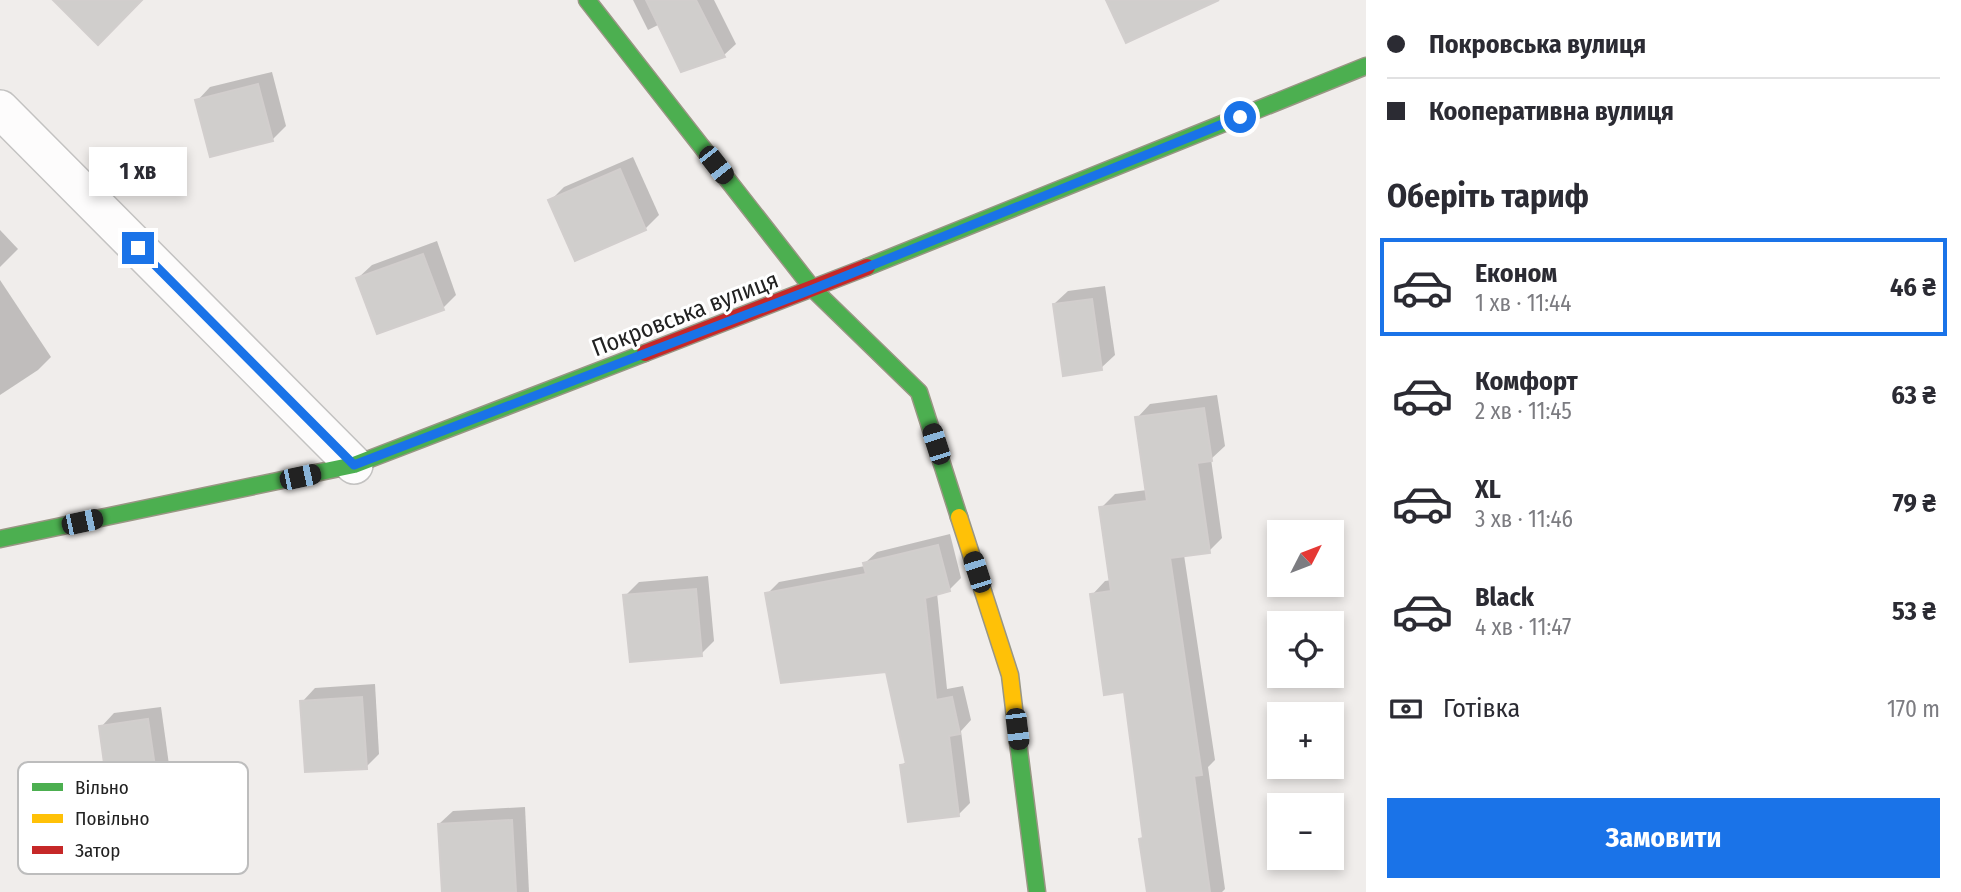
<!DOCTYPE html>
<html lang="uk">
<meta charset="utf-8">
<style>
body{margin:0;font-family:"Fira Sans Condensed",sans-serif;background:#f7f7f7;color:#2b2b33;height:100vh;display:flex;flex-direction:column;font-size:26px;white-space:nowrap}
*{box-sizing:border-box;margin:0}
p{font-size:23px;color:#7c7c81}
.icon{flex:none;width:38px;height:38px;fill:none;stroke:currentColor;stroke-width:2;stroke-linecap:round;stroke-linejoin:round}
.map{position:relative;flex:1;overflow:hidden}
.sheet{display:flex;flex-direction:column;background:#fff;width:595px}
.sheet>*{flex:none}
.banner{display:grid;align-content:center;height:154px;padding:0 21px;background:#fff}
.needle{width:46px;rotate:48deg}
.buttons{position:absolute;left:1267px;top:520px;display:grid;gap:14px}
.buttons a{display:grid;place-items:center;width:77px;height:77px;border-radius:0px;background:#fff;box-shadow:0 4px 10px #0003;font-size:35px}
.end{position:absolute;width:32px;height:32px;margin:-16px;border:9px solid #1a73e8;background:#fff;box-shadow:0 0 0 4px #fff}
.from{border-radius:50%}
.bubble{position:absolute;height:49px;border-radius:0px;background:#fff;box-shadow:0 4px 10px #0003;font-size:23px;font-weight:700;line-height:49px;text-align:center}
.car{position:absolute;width:21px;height:42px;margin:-21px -10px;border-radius:9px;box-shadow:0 0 5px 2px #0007;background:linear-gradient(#222 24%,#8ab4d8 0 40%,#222 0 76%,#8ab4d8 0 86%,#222 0)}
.banner b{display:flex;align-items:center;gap:24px;height:66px;font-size:26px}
.banner b+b{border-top:2px solid #e1e1e2}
.banner i{width:18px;height:18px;background:#2b2b33}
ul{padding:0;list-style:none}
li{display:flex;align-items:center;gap:21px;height:98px;margin:0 14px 10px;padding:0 7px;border:4px solid transparent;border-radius:0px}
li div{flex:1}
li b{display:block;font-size:26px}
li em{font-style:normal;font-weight:700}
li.on{border-color:#1a73e8}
li>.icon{width:63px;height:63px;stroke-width:1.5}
h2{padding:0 21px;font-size:32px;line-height:84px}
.pay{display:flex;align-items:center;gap:18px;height:77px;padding:0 21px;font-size:26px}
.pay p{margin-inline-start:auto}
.cta{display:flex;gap:14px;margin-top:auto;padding:14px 21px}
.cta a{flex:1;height:80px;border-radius:0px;background:#1a73e8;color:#fff;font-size:28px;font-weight:700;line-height:80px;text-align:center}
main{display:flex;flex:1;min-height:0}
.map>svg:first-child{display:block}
.shadow{fill:#0003}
.building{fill:#d0cecc;stroke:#d2cecd;stroke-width:2}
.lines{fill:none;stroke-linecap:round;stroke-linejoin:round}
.street-casing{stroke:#c3c2c1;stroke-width:40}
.fast-casing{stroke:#999684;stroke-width:19}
.slow-casing{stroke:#999684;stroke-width:19}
.jam-casing{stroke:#999684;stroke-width:19}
.street{stroke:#fdfcfc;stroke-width:37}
.fast{stroke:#4caf50;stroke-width:16}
.slow{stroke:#ffc107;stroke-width:16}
.jam{stroke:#c62828;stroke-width:16}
.route{stroke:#1a73e8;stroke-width:9}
.labels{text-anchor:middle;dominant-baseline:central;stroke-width:6;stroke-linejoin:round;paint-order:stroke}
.street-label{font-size:24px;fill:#222;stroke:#fff}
.key{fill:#fff;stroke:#bdbdbd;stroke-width:2}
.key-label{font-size:19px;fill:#222}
</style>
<main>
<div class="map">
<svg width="1366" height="892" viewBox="0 0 1366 892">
<rect width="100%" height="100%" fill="#f0edeb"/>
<!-- shadow -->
<g class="shadow">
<path d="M633,0H714L736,44L724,55L682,70L660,24L648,30Z"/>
<path d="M272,72L286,126L272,140L197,101L210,87Z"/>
<path d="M633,157L659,215L645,229L576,259L550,201L564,187Z"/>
<path d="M0,230L18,249L0,267Z"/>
<path d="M437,241L456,295L443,308L358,278L372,265Z"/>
<path d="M0,280L51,357L38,370L0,395Z"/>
<path d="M1105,286L1115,355L1101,368L1054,304L1068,291Z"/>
<path d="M1217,395L1225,446L1211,459L1222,538L1209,551L1184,555L1215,760L1208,767L1225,889L1222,892H1149L1141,839L1144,836L1125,690L1092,595L1105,581L1112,580L1101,508L1115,494L1147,490L1137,418L1150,404Z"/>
<path d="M950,534L961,578L949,590L937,593L947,689L963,686L971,720L961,731L970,803L958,815L902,765L907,761L887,670L767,594L779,582L865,566V563L877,552Z"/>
<path d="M708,576L714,641L701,654L625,596L639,582Z"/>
<path d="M375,684L379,754L366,767L302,702L315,688Z"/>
<path d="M161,707L170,772L157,785L101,727L114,713Z"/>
<path d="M525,807L529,892H443L439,824L453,811Z"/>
</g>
<!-- building -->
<g class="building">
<path d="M53,0H142L98,45Z"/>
<path d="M646,0H696L725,57L681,72Z"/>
<path d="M1106,0H1219L1126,43Z"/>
<path d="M258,84L273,141L210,157L195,100Z"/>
<path d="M620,169L646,230L575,261L548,200Z"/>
<path d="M423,254L444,310L377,334L356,278Z"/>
<path d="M1092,299L1102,370L1063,376L1053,304Z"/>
<path d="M1204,408L1212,461L1197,463L1210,553L1170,558L1202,775L1194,776L1210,892H1147L1139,839L1143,838L1124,692L1104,695L1090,594L1111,591L1099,507L1147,501L1135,417Z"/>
<path d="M938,545L950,591L925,598L936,700L952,697L960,734L949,736L959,816L908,822L900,765L906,764L886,672L781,683L765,593L866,574L863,563Z"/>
<path d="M696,589L702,656L630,662L623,595Z"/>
<path d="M362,697L367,769L305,772L300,701Z"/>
<path d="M148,719L158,787L108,793L99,726Z"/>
<path d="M512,820L516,892H442L438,824Z"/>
</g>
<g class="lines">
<!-- street casing -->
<g class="street-casing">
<path id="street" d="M0,109L354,465"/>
</g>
<!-- fast casing -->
<g class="fast-casing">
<g id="fast">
<path d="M587,0L813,289L919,392L959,517"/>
<path d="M867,267L1366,66"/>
<path d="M0,539L354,465L645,353"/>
<path d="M1018,742L1037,892"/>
</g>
</g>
<!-- slow casing -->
<g class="slow-casing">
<path id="slow" d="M959,517L1010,675L1018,742"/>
</g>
<!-- jam casing -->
<g class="jam-casing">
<path id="jam" d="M645,353L867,267"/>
</g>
<!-- street -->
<use href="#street" class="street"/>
<!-- fast -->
<use href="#fast" class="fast"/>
<!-- slow -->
<use href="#slow" class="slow"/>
<!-- jam -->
<use href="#jam" class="jam"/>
</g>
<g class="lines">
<!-- route -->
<path class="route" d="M138,248L354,465L813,289L1240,117"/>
</g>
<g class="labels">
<!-- street labels -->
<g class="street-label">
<text transform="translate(685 314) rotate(-21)">Покровська вулиця</text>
</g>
</g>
<!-- legend -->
<rect x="18" y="762" width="230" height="112" rx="10" class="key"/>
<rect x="32" y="783" width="31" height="8" fill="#4caf50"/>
<rect x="32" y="814" width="31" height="9" fill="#ffc107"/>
<rect x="32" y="846" width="31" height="8" fill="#c62828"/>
<g class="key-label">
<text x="75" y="794">Вільно</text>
<text x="75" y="825">Повільно</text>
<text x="75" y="857">Затор</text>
</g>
</svg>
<div class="buttons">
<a><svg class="needle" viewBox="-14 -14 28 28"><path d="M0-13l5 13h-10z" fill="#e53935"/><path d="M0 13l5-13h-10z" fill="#7c7c81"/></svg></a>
<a><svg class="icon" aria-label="locate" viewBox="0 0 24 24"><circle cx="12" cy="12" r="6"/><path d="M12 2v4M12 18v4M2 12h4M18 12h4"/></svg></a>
<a>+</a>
<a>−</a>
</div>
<i class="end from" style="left:1240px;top:117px"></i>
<i class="end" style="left:138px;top:248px"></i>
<div class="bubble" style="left:89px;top:147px;width:98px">1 хв</div>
<i class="car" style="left:716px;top:165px;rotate:142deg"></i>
<i class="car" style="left:936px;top:444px;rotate:342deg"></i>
<i class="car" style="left:300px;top:477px;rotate:78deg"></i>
<i class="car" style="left:82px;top:522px;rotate:78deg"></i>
<i class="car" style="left:977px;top:572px;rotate:342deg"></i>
<i class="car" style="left:1017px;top:729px;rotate:173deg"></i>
</div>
<section class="sheet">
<div class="banner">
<b><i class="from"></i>Покровська вулиця</b>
<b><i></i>Кооперативна вулиця</b>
</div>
<h2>Оберіть тариф</h2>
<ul>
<li class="on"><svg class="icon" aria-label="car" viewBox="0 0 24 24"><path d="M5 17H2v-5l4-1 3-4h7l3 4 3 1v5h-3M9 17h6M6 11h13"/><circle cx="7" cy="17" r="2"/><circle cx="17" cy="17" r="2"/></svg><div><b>Економ</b><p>1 хв · 11:44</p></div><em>46 ₴</em></li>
<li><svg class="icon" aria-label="car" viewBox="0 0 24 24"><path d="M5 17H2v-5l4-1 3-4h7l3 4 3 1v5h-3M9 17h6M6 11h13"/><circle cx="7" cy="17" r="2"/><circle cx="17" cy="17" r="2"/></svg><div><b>Комфорт</b><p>2 хв · 11:45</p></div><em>63 ₴</em></li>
<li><svg class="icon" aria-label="car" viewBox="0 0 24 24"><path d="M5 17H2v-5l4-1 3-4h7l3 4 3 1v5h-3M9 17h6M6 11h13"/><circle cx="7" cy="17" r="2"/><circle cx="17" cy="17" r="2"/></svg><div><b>XL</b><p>3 хв · 11:46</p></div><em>79 ₴</em></li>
<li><svg class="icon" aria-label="car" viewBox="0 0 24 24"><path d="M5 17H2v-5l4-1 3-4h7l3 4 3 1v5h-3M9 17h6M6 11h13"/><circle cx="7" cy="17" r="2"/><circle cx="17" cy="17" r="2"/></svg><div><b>Black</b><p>4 хв · 11:47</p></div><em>53 ₴</em></li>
</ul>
<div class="pay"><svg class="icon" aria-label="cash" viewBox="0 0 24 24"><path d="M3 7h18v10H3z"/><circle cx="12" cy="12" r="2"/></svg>Готівка<p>170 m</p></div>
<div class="cta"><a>Замовити</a></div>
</section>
</main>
